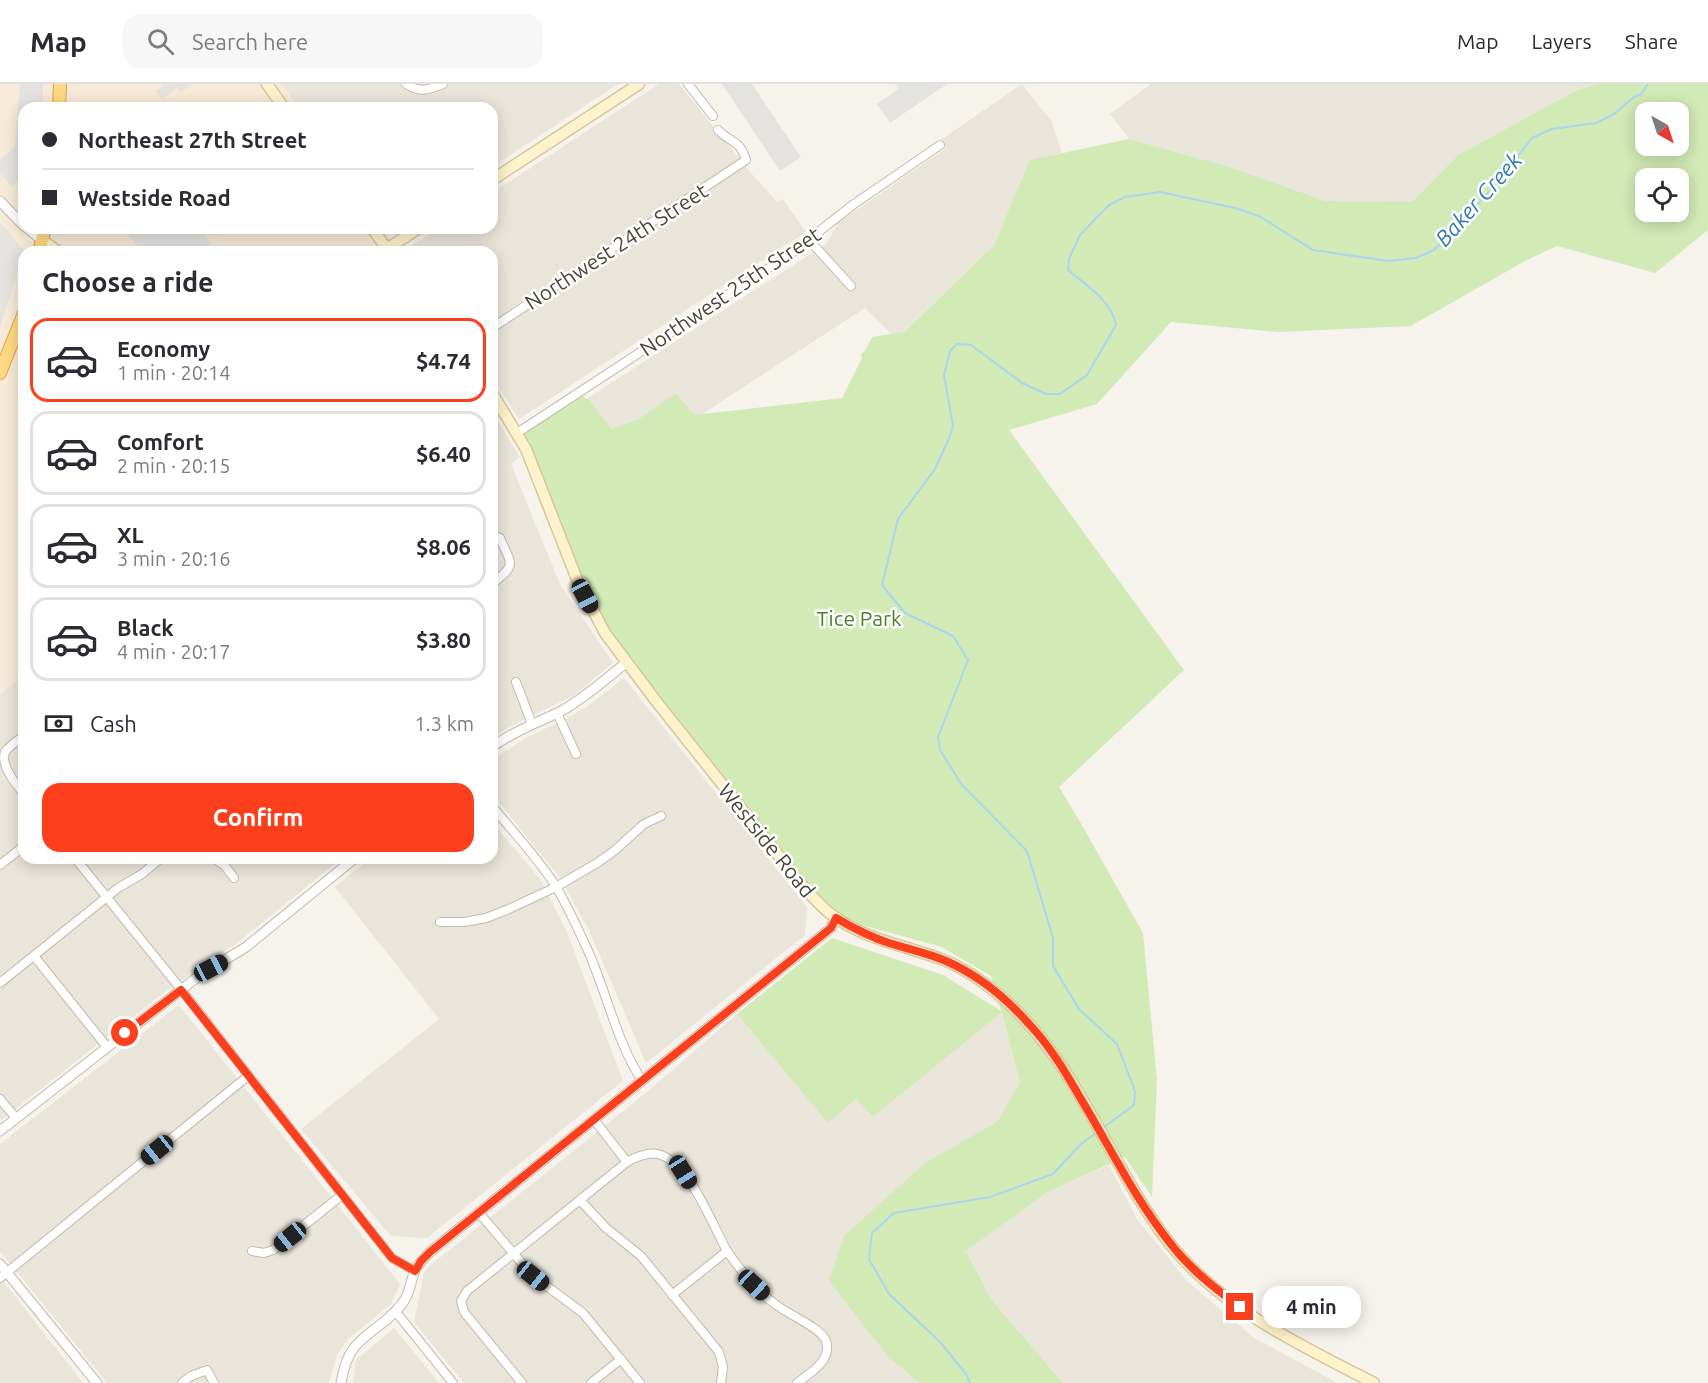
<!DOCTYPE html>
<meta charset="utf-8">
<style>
body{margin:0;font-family:Ubuntu,sans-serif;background:#f7f7f7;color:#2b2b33;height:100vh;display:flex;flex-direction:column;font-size:22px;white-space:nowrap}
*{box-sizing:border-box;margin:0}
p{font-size:20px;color:#7c7c81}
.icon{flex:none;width:33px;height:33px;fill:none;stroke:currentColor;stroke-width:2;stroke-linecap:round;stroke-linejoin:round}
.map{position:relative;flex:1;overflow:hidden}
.side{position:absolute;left:18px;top:162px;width:480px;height:618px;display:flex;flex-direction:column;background:#fff;border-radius:18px;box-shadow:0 3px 15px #0003}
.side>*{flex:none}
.hud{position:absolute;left:18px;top:18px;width:480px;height:132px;border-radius:18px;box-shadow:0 3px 15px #0003;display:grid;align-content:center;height:132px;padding:0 24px;background:#fff}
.needle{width:39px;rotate:141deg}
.fabs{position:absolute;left:1635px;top:18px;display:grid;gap:12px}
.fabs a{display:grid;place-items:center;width:54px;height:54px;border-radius:12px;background:#fff;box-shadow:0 3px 15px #0003;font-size:30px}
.end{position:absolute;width:27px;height:27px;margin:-14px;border:8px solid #fc3f1d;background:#fff;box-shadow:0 0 0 3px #fff}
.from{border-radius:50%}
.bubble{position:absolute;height:42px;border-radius:18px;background:#fff;box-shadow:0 3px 15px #0003;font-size:20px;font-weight:700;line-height:42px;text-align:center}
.car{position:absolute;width:18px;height:36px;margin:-18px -9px;border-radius:8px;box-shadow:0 0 4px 2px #0007;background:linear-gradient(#222 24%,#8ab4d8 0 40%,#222 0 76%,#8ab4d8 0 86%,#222 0)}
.hud b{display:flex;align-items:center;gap:21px;height:57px;font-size:22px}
.hud b+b{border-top:2px solid #e1e1e2}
.hud i{width:15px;height:15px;background:#2b2b33}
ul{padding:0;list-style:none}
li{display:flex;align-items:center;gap:18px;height:84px;margin:0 12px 9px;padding:0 12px;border:3px solid #e1e1e2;border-radius:18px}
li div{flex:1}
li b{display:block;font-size:22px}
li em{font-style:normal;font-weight:700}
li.current{border-color:#fc3f1d}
li>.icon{width:54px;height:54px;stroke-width:1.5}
h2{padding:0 24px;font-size:27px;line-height:72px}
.pay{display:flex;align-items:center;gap:15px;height:66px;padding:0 24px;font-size:22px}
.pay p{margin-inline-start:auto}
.primary-button{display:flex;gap:12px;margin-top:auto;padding:12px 24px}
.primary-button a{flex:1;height:69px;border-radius:18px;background:#fc3f1d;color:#fff;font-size:24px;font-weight:700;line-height:69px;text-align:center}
header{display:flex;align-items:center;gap:36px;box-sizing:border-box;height:84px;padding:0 30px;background:#fff;border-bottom:2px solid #e1e1e2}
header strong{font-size:28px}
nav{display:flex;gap:33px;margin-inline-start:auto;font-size:21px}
.search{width:420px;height:54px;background:#f7f7f7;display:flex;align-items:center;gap:15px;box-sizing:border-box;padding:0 21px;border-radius:18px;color:#7c7c81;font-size:22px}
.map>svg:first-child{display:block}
.residential{fill:#eae5da}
.commercial{fill:#f7ead8}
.green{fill:#d2eab5;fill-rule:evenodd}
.parking{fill:#e5e3e0}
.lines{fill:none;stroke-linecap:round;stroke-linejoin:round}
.stream{stroke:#a9d4f2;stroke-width:2}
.minor-casing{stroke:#c2bbae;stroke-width:10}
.tertiary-casing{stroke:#c2bbae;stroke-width:11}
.secondary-casing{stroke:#d6c79b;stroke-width:13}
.trunk-casing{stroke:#e0a43c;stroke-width:14}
.minor{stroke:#fff;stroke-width:8}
.tertiary{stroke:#fff;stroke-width:9}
.secondary{stroke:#fff3cd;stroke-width:10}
.trunk{stroke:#ffd985;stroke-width:12}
.route{stroke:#fc3f1d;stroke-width:8}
.labels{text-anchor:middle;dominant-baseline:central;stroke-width:5;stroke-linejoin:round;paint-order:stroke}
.street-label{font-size:21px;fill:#4b4439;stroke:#fff}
.park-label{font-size:21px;fill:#4a7f2a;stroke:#fff}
.water-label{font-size:22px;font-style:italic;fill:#2e7ab2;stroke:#fff}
</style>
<header>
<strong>Map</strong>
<div class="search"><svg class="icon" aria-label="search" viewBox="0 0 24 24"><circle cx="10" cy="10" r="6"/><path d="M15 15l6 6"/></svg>Search here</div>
<nav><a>Map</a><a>Layers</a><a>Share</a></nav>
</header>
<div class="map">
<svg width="1708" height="1299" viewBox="0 0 1708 1299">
<rect width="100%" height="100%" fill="#f6f3ec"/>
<!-- residential -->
<g class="residential">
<path d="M282,0H618L492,83V24H299Z"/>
<path d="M659,0H679L750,88L777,118L783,115L806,148L519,335L492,293V168H405L408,164L439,144H492V109Z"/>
<path d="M1022,0L1052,38L1062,69L1030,77L994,161L896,255L865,224L696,334L616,350L588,314L826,160L839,138L945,65L942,55Z"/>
<path d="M1151,0H1598L1575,7L1458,71L1413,118L1326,117L1227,82L1129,55L1110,30Z"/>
<path d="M492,327L520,373L511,380L560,500L613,579L573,612L511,642L492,653Z"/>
<path d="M24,591V774H342L237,859L166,907L0,1037V610Z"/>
<path d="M624,594L807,823L805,851L646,979L589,846L558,791L492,710V676L524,655L573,631L588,622Z"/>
<path d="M492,738L540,795L567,848L623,997L427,1154L391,1152L301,1045L439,935L335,803L371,774H492Z"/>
<path d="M179,921L400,1200L391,1220L348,1255L337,1271L329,1299H107L0,1167V1060Z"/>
<path d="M1002,927L1020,999L997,1039L925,1079L890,1275L920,1299H464L414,1238L424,1188L432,1180L653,1003L737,930L828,1038L856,1015L873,1033Z"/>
<path d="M1109,1081L1137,1135L1187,1197L1253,1253L1337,1299H1063L991,1215L966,1167L1048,1108Z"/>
<path d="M0,1193L83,1299H0Z"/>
<path d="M394,1244L439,1299H353L356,1276Z"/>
</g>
<!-- commercial -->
<path class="commercial" d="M0,0H282L299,24H24V144H384L389,151L387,168H24V591L0,610Z"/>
<!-- green -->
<path class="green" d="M1598,0H1708V146L1655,189L1557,162L1525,177L1411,242L1278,248L1171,238L1097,320L1009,346L1184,586L1059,703L1079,736L1143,849L1157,996L1152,1113L1125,1073L1048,1108L966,1167L991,1215L1063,1299H920L890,1275L829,1197L844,1152L925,1079L997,1038L1020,999L1002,928L873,1033L856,1015L828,1039L737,930L832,854L943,891L1001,927L991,892L942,863L836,834L658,620L585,512L517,349L583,312L586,315L588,314L612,345L639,335L676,309L694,331L842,314L862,274L861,270L865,267L872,253L904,248L994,161L1030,76L1129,55L1227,82L1326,117L1412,118L1458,71L1575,7ZM1646,28H1678V62H1646ZM1646,94H1678V128H1646Z"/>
<!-- parking -->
<g class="parking">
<path d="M20,0H43V24H24V92L11,102L0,89V75L15,63Z"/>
<path d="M165,0H192L181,8L177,4L162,15L156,7Z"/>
<path d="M722,0H752L801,73L780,87Z"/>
<path d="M895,0H947L890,39L877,20L898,5Z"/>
<path d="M2,140L24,167L0,243V141Z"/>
<path d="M123,144H200L212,160L202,168H143Z"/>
</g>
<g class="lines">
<!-- stream -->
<g class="stream">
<path d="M1103,1044L1134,1021L1135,1007L1117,960L1079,925L1053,882V854L1027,767L962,701L940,666L938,653L968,576L953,552L905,529L882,501L898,435L935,385L950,352L953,342L944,291L950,267L957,260L971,261L1022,299L1046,310H1060L1087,291L1116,241C1112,217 1086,201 1068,186L1069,175L1080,151L1109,121L1125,113L1160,108L1235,124L1259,132L1313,166L1388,177L1416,174L1434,166L1494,103L1532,54L1552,45L1596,39L1614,30L1634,13L1641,10L1648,0"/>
<path d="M970,1299L966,1290L940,1258L889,1210L869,1175L872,1149L894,1129L990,1113L1053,1090L1081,1060L1096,1049"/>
</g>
<!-- minor casing -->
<g class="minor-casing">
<g id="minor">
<path d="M406,0C419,9 429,6 443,0"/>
<path d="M688,0L713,32"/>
<path d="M810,157L851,202"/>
<path d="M492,244L746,76C739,54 731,60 718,46"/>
<path d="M517,349L810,157L817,149L854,120L940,61"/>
<path d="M492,451L500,454C512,482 517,480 492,500"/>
<path d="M516,598L532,640"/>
<path d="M557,629L576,670"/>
<path d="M24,652C18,656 9,662 5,668C0,682 16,700 24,710"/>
<path d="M492,722C513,748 537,773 555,801C566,819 575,839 584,858C606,904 615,955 642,997"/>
<path d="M75,774L176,899L392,1174L415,1187"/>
<path d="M214,774L225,782L234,794"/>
<path d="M0,781L24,762"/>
<path d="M440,838H464L486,834L509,825L556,803L597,779L614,767L644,740L661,732"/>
<path d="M34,872L107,963"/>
<path d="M0,899L118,804L142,790L161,774"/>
<path d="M0,1015L16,1034"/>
<path d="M595,1037L627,1078"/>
<path d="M580,1116L605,1143L641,1172L719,1268L723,1283L721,1299"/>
<path d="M479,1129L533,1192L583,1229L640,1299"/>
<path d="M252,1167L264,1169L273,1166L342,1111"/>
<path d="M0,1194L248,992"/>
<path d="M672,1211L727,1167"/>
<path d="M396,1228L453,1299"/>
<path d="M182,1299L191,1292L207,1286L214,1299"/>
<path d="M522,1299L464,1228L461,1217L467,1207L627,1078C636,1073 647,1068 658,1070C689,1078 711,1138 726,1165C732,1175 740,1185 748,1194C756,1204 765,1213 775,1220C787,1230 822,1244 826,1257C832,1277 811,1288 797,1299"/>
<path d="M591,1299L621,1275"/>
</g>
</g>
<!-- tertiary casing -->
<g class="tertiary-casing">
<g id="tertiary">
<path d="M0,117L24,142"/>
<path d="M27,144L43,157"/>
<path d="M492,663C515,646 538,639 563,626C586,613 606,595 627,578"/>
<path d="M0,1047L200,891L246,863L355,774"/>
<path d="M0,1180L97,1299"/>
<path d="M341,1299C347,1263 358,1258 385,1237C392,1231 399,1225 404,1217C410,1208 411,1196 415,1186C419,1179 424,1174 430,1168L831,844L836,834"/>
</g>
</g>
<!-- secondary casing -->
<g class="secondary-casing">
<g id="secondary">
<path d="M267,0L284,24"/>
<path d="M492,96L639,0"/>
<path d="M372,144L389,168"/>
<path d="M43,157L59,168"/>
<path d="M382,168L419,144"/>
<path d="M492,309L526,365L578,498L605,549L656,617L806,806C816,816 825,827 836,834C868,856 906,862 941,875C965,884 987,900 1006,917C1080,983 1110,1083 1170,1160C1222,1225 1302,1262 1374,1299"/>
</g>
</g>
<!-- trunk casing -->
<g class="trunk-casing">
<g id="trunk">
<path d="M59,24L60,0"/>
<path d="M39,168L45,144"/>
<path d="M0,289L24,229"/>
</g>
</g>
<!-- minor -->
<use href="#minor" class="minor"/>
<!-- tertiary -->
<use href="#tertiary" class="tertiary"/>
<!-- secondary -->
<use href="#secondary" class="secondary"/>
<!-- trunk -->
<use href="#trunk" class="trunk"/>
</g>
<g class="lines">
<!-- route -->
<path class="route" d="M125,949L181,906L392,1174L415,1187L421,1177L430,1168L831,844L836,834C853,844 870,853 889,859C908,865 928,869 946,877C978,891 1006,914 1029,940C1050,962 1066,989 1081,1015C1110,1063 1135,1115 1170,1159C1189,1184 1214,1204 1240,1223"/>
</g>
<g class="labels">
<!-- street labels -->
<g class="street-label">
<text transform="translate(616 162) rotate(-33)">Northwest 24th Street</text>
<text transform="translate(730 207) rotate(-34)">Northwest 25th Street</text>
<text transform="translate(767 756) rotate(51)">Westside Road</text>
</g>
<!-- park labels -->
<g class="park-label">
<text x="859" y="534">Tice Park</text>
</g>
<!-- water labels -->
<g class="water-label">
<text transform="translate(1478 115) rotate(-48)">Baker Creek</text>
</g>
</g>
</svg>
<div class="fabs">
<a><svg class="needle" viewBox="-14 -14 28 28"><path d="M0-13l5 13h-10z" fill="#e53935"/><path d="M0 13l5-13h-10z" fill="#7c7c81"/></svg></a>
<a><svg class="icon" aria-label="locate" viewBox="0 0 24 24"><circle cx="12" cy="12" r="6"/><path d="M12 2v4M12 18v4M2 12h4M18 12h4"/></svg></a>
</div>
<i class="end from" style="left:125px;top:949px"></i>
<i class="end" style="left:1240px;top:1223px"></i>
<div class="bubble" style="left:1262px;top:1202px;width:99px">4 min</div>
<i class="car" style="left:585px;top:512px;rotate:152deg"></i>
<i class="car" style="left:211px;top:884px;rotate:62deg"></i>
<i class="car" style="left:157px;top:1066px;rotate:231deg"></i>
<i class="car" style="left:683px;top:1088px;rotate:148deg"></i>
<i class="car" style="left:290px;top:1153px;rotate:231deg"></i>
<i class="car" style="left:533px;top:1192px;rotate:129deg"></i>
<i class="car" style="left:754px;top:1201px;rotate:133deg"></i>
<div class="hud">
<b><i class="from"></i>Northeast 27th Street</b>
<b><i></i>Westside Road</b>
</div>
<section class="side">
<h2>Choose a ride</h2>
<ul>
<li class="current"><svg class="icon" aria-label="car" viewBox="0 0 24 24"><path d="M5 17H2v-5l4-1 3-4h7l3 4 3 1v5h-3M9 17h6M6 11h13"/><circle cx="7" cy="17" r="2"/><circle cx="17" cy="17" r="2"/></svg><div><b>Economy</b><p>1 min · 20:14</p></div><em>$4.74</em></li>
<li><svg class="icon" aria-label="car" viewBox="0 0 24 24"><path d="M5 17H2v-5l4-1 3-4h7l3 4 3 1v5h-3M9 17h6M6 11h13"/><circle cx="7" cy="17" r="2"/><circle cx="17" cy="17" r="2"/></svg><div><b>Comfort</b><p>2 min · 20:15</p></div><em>$6.40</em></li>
<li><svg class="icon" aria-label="car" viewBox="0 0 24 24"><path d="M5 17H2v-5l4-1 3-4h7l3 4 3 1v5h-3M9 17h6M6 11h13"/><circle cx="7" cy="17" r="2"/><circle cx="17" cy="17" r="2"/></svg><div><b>XL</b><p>3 min · 20:16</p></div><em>$8.06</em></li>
<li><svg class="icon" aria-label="car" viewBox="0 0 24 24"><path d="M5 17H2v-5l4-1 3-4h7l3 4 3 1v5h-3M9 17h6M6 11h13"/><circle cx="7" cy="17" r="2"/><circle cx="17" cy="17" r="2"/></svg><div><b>Black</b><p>4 min · 20:17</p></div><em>$3.80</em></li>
</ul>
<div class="pay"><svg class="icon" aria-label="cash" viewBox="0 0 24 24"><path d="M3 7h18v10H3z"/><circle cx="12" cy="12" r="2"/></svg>Cash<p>1.3 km</p></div>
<div class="primary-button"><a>Confirm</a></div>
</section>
</div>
